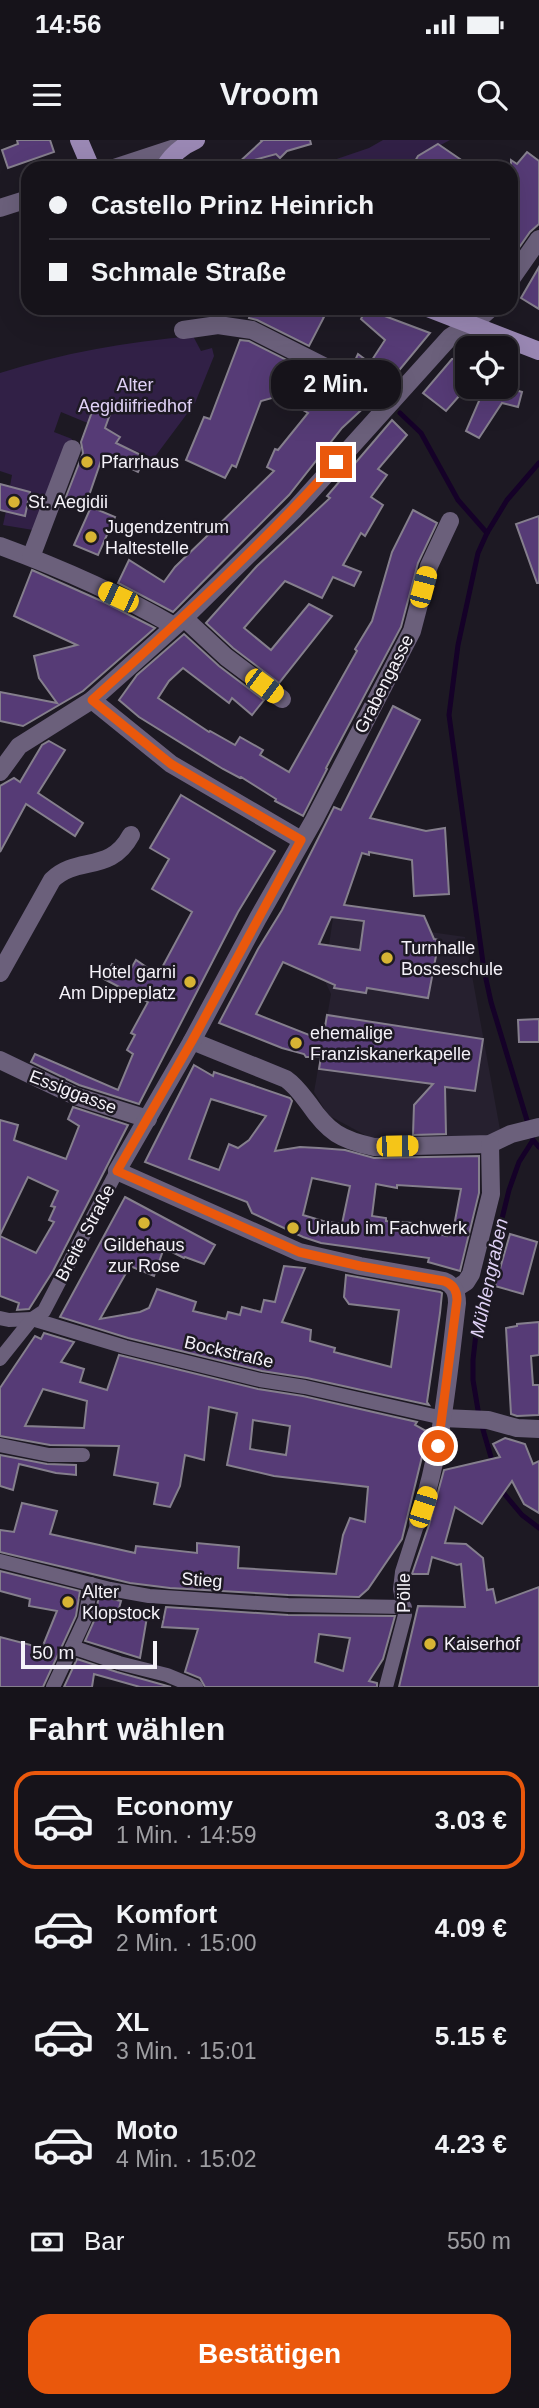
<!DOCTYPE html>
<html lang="de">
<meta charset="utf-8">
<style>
body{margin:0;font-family:Arial,sans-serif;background:#1f1c23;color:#f1f3f6;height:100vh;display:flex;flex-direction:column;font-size:26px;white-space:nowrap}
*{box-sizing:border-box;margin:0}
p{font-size:23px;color:#9e9ea2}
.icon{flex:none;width:38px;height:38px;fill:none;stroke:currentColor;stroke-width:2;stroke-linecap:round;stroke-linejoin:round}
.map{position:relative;height:1547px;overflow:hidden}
.sheet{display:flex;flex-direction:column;background:#16131a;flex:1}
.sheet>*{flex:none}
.banner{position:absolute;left:21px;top:21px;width:497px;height:154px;border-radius:21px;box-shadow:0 7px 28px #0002,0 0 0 2px #353239;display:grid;align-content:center;height:154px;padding:0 28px;background:#16131a}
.buttons{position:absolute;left:455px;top:196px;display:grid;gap:14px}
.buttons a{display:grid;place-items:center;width:63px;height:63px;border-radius:14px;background:#16131a;box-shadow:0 7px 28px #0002,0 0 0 2px #353239;font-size:35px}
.scale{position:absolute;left:21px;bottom:18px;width:136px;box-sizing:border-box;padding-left:7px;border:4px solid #f5f2f9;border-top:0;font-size:19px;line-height:24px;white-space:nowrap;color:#f5f2f9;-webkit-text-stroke:5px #1d1923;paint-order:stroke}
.end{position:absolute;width:32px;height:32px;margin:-16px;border:9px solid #ea580c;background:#fff;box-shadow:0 0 0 4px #fff}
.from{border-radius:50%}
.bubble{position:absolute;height:49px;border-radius:21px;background:#16131a;box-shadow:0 7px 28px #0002,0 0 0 2px #353239;font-size:23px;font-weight:600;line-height:49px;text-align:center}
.car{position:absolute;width:21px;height:42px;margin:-21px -10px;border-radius:9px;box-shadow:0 0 5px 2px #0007;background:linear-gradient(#f5c518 24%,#345 0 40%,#f5c518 0 76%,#345 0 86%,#f5c518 0)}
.banner b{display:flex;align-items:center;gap:24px;height:66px;font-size:26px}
.banner b+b{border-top:2px solid #353239}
.banner i{width:18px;height:18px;background:#f1f3f6}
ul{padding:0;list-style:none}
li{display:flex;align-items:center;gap:21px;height:98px;margin:0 14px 10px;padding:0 14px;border:4px solid transparent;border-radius:21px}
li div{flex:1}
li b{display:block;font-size:26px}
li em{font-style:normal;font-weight:600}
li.current{border-color:#ea580c}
li>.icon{width:63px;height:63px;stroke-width:1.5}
h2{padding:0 28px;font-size:32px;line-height:84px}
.pay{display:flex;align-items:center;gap:18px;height:77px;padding:0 28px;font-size:26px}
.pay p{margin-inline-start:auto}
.action{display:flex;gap:14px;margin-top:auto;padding:14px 28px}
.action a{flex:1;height:80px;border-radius:21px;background:#ea580c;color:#fff;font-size:28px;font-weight:600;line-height:80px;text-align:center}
.status{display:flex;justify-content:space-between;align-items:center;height:49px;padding:0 35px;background:#16131a;direction:ltr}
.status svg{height:19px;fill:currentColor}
header{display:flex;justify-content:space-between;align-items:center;height:91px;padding:0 28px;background:#16131a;font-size:32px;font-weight:600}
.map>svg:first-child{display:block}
.built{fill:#26202f}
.green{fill:#312046}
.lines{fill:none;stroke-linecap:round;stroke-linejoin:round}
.stream{stroke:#150128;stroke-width:5}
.building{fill:#563b76;stroke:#857f8d;stroke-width:2;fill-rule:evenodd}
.pedestrian{stroke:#6b607b;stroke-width:14}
.minor{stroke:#6b607b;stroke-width:18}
.secondary{stroke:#9a88b4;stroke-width:18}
.route{stroke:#ea580c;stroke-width:9}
.poi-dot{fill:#d7b434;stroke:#1d1923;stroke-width:2.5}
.labels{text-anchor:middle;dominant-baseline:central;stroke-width:5;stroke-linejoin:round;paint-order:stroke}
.park-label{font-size:18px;fill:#e0d1f6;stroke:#1d1923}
.poi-label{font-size:18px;fill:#f5f2f9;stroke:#1d1923;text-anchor:start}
.street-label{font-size:18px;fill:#f5f2f9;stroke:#1d1923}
.water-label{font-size:19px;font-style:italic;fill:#dfd1f5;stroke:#1d1923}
</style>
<div class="status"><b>14:56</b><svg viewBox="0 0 49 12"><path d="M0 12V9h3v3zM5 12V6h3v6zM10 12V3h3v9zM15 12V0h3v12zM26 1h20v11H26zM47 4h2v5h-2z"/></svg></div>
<header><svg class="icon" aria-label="menu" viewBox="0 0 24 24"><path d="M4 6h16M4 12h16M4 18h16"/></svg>Vroom<svg class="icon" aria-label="search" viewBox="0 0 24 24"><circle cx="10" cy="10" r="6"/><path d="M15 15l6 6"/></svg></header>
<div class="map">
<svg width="539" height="1547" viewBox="0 0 539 1547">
<rect width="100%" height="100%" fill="#1d1923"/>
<!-- built -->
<path class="built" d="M333,778L465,797L501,995L376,1001L328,975L314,952L331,854L324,839Z"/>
<!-- green -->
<g class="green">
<path d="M383,0H450L398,28H221L276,14L285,23L319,25L369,8Z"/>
<path d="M193,196L201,211L212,208L214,216L195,263L154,318L116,303L90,284L61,272L54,292L72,299L39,391L3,385L6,371L25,376L30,352L10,346L12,335L0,331V233C62,213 127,202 193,196Z"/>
</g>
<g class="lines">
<!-- stream -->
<g class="stream">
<path d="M400,273L421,293L458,360L487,393"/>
<path d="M539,323L507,360L487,393L478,413L458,505L449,575L484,830L491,862L533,1000L539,1007"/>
<path d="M493,1324L479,1276L473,1240V1220L478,1176L509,1050L519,1022L533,1000"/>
<path d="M501,1350L522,1375L539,1388"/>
</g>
</g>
<!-- building -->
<g class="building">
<path d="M17,0H50L54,12L8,28L2,10L18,4Z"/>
<path d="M261,0H310L311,4L287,11L280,18L276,14L236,25L262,1Z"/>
<path d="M438,4L473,28H411L418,16Z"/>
<path d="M527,12L539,21V84L530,92L511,119V20L517,24Z"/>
<path d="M539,127V169L521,158Z"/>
<path d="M252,168H306L324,177L309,206L257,180L249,178Z"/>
<path d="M366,169L430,193L387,245L352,227L358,214L370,223L385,200L361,179Z"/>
<path d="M240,200L249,201L370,262L342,288L289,355L173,472L118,443L129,420L164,442L175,427L274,331L267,327L275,309L278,310L308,273L279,256L261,261L236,327L232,325L225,338L186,320L204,277L210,279Z"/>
<path d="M467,218V247L446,271L423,253L452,219Z"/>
<path d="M485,247H505L522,252L518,267L502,263L479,298L466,291Z"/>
<path d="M96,261L113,266L105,288L120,297L116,303L145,317L138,332L103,315L84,370L64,362L83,313L81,302Z"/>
<path d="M392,280L407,295L378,329L387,335L371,357L383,365L365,396L361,393L343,425L361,432L354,446L333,437L322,458L285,441L244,488L271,510L309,464L332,476L279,543L233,508L206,483L257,426L330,358L327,356Z"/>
<path d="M0,344L30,352L25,376L0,370Z"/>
<path d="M91,367L115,377L98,415L74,405Z"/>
<path d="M413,370L437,383L418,423L401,487L326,628L327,629L303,676L275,661L276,659L241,637L240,638L223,629L139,577L119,560L137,535L184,494L219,526L264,560L252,575L232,558L229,563L183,528L169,541L158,558L209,592L210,591L235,605L240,597L263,610L260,615L289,632L357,511L355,509L372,481L392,412Z"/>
<path d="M539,376V443H537L516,384Z"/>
<path d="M32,430L106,463L155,488L83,551L23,586L0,581V552L57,563L39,538L34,516L77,505L14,476Z"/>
<path d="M393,566L420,580L370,678L426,691L445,688L449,754L414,756L412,720L369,712V715L362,713L344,765L424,776L434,799L439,800L428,858L367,848L366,853L334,848L335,845L283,822L256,874L309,895L325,887L327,875L483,899L475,951L445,947L446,994L413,995L414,965L433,944L319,929L321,917H306L304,914L282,908L219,883L258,809L282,770L334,667L341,670ZM331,777L364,781L360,810L319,804Z"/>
<path d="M49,601L65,610L38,653L83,683L75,696L26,664L0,712V646L14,638L20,642L42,605Z"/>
<path d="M181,655L275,711L238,772L139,964L79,945L31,922L35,914L118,950L133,914L127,910L135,895L131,893L148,862L104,839L112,824L129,832L136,820L158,835L192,772L152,749L169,719L150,708Z"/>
<path d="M539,879V902H519L518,880Z"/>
<path d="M194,925L213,936L214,932L290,958L292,961L275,1011L300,1007L319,1008L345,1010L374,1018L479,1016V1053L460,1131L428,1122L429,1118L321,1103L303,1097L252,1073L247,1062L145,1022ZM211,959L266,976L249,1000L238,1008L229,1004L219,1030L189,1019ZM312,1038L350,1046L342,1084L323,1081L303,1075ZM376,1044L397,1048V1045L461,1049L454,1086L450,1085L447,1096L413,1087V1083L386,1081V1078L372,1076Z"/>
<path d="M73,967L128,985L53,1131L29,1169L17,1170L19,1163L0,1156V1096L36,1113L54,1082L49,1080L55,1067L51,1066L58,1051L28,1037L0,1095V980L18,985L14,1000L66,1019L79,986L68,979Z"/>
<path d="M125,1057L215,1105L204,1124L185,1117L184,1118L164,1108L154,1136L130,1126L100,1179L140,1172L149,1168L157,1149L196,1162L193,1171L226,1179L228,1172L240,1175L242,1167L261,1172L264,1160L275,1162L284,1126L305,1128L282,1182L311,1190L310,1201L335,1208L334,1212L391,1227L399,1170L349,1164L344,1157L346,1135L440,1152L442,1153L440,1173L427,1262L429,1265L307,1238L262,1231L128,1198L60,1177Z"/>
<path d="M510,1094L537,1102L523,1154L495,1146Z"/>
<path d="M539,1182V1215L531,1216L533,1245H539V1275L517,1276L511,1274L506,1188L517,1186V1184Z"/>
<path d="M44,1193L74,1202L61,1222L84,1229L80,1242L107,1250L119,1215L258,1249L303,1256L417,1282L415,1285L428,1292L402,1399L368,1449L359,1457L288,1455L170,1448L130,1443L0,1412V1390L14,1392L22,1363L57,1371L50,1394L135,1413L136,1406L197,1413V1403L239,1407L238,1428L336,1434L343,1395L350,1378L365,1382L368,1347L274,1336L227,1325L237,1273L209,1267L204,1320L185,1315L180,1346L170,1367L154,1364L158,1343L114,1335L119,1306L50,1305L0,1296V1248L35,1196L41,1199ZM43,1249L87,1261L84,1288L25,1286ZM253,1280L290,1286L286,1315L250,1309Z"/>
<path d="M505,1298L525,1304L533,1324L539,1321V1373L524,1364L512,1341L482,1384L455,1367L445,1403L466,1404L483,1418L487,1450L493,1449L496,1463L539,1447V1547H399L418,1466L465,1467L461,1424L457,1425L432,1417L428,1434H412L429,1385L444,1330L500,1317L493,1304Z"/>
<path d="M0,1315L47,1324L76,1325V1335L56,1333L19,1324L13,1350L0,1346Z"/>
<path d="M0,1431L80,1451L76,1476L43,1547H0V1497L42,1508L57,1471L29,1466L30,1459L0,1451Z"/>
<path d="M99,1456L121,1461L118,1472L147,1477L140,1518L85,1501L94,1481Z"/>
<path d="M166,1467L288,1475L395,1476L383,1519L369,1541L377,1543V1547H205L200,1538L185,1532L198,1489L162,1487ZM319,1494L350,1498L343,1531L315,1522Z"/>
<path d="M77,1519L117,1532L171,1547H140L94,1534L92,1547H64Z"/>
</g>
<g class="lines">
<!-- pedestrian -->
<g class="pedestrian">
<path d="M0,1178L9,1180L32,1179L125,1207L260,1240L305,1247L443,1278"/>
<path d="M0,1219L32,1179L44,1171L117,1031"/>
<path d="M0,1305L49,1315H83"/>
<path d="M0,1421L110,1449L149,1456L288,1465L405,1467"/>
<path d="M72,1507L85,1479L91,1444"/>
<path d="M53,1547L72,1507L119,1523L167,1535L196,1547"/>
<path d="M386,1547L405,1475L400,1449L402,1432L418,1382"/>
</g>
<!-- minor -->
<g class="minor">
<path d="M114,28L184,5"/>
<path d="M0,68L28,59"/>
<path d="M511,139L539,99"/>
<path d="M183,190L218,185L252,190L381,255L391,262"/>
<path d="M0,406C60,428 119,454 174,486"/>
<path d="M31,417L72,309"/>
<path d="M184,478L226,517L282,559"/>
<path d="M92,560L171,624L301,700"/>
<path d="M0,632L19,606L92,560L184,478L294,370L450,197L482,176L491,168"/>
<path d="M0,833L52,740C78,715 110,734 131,695"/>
<path d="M192,901L286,939C296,946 302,955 309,964C328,992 341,1000 374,1007L490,1004L511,994L539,987"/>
<path d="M0,920L75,956L148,979"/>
<path d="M455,1149L466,1142L471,1134L491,1054L490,1004"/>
<path d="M443,1278L488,1280L517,1288L539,1289"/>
<path d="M418,1382C442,1310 448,1238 457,1163C457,1152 454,1145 444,1141L360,1126L299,1112L117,1031L192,901L258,778L314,680L412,491L429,426L450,381"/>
</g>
<!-- secondary -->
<g class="secondary">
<path d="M79,0L91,28"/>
<path d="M164,28C172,14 182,6 196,0"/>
<path d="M428,168L539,211"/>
</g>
</g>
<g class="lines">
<!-- route -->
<path class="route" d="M336,322C260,407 176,484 92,560L171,624L301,700L192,901L117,1031L299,1112L360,1126L444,1141C453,1144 457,1150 457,1160L438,1306"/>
</g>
<!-- markers -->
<g class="poi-dot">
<circle cx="87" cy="322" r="7"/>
<circle cx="14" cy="362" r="7"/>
<circle cx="91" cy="397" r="7"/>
<circle cx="387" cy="818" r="7"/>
<circle cx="190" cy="842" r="7"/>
<circle cx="296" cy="903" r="7"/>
<circle cx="144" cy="1083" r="7"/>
<circle cx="293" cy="1088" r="7"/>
<circle cx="68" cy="1462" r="7"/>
<circle cx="430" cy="1504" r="7"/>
</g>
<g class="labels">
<!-- park labels -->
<g class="park-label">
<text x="135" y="245">Alter<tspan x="135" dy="21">Aegidiifriedhof</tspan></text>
</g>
<!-- poi labels -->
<g class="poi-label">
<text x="101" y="322">Pfarrhaus</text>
<text x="28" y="362">St. Aegidii</text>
<text x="105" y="387">Jugendzentrum<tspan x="105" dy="21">Haltestelle</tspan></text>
<text x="401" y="808">Turnhalle<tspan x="401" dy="21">Bosseschule</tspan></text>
<text x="176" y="832" text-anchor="end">Hotel garni<tspan x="176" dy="21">Am Dippeplatz</tspan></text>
<text x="310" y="893">ehemalige<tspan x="310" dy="21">Franziskanerkapelle</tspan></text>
<text x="307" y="1088">Urlaub im Fachwerk</text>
<text x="144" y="1105" text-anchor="middle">Gildehaus<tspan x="144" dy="21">zur Rose</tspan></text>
<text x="82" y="1452">Alter<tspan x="82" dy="21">Klopstock</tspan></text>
<text x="444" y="1504">Kaiserhof</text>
</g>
<!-- street labels -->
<g class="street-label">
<text transform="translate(384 544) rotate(-63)">Grabengasse</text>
<text transform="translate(73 952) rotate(21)">Essiggasse</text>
<text transform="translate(85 1093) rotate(-62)">Breite Straße</text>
<text transform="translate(229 1212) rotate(13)">Bockstraße</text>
<text transform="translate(202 1440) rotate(4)">Stieg</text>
<text transform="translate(404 1453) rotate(-90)">Pölle</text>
</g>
<!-- water labels -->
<g class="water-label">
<text transform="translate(489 1138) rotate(-78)">Mühlengraben</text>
</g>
</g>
</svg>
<div class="buttons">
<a><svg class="icon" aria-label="locate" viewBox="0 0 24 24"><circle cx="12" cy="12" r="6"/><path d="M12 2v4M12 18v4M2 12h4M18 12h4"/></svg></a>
</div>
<div class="scale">50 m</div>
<i class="end from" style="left:438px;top:1306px"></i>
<i class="end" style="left:336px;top:322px"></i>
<div class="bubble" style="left:271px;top:220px;width:130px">2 Min.</div>
<i class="car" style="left:423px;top:447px;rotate:15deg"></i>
<i class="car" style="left:118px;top:457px;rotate:295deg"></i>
<i class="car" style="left:264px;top:546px;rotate:127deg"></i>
<i class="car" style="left:397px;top:1006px;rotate:89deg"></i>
<i class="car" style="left:423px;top:1367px;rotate:18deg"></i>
<div class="banner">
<b><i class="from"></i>Castello Prinz Heinrich</b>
<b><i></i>Schmale Straße</b>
</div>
</div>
<section class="sheet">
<h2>Fahrt wählen</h2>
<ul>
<li class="current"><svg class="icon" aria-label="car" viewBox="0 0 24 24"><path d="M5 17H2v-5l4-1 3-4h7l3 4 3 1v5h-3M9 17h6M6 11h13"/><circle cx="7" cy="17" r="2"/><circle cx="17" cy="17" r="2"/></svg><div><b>Economy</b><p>1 Min. · 14:59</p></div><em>3.03 €</em></li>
<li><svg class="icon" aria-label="car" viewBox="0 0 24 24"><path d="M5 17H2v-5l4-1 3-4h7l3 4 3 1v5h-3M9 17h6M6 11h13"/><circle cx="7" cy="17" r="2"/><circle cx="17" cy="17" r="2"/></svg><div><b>Komfort</b><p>2 Min. · 15:00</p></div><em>4.09 €</em></li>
<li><svg class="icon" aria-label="car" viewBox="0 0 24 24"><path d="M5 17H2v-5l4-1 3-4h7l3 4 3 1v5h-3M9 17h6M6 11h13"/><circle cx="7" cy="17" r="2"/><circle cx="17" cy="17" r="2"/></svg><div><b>XL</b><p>3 Min. · 15:01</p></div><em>5.15 €</em></li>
<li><svg class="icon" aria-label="car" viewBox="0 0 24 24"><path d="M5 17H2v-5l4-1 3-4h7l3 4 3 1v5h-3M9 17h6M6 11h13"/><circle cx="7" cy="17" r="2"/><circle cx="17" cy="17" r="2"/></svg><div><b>Moto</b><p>4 Min. · 15:02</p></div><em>4.23 €</em></li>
</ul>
<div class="pay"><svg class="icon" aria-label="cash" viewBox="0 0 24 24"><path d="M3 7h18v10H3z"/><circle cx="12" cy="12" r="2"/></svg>Bar<p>550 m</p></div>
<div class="action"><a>Bestätigen</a></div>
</section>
